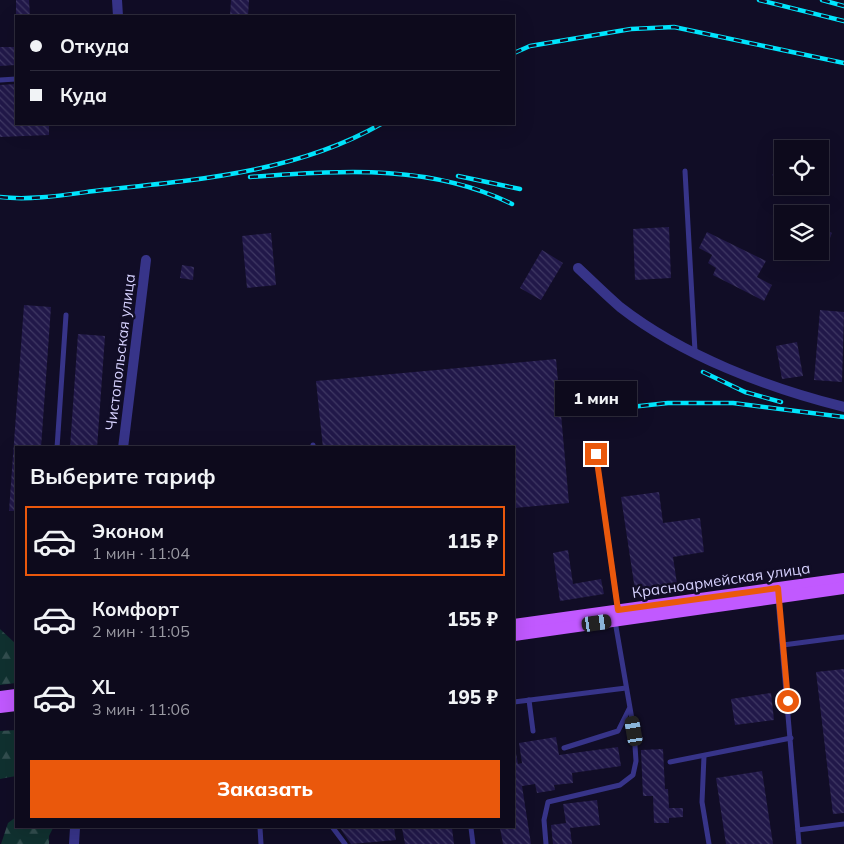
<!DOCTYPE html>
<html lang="ru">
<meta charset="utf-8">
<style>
body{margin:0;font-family:Mulish,sans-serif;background:#161325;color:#f1f3f6;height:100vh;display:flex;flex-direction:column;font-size:19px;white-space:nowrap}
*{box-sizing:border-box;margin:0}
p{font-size:16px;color:#9a9aa3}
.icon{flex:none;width:28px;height:28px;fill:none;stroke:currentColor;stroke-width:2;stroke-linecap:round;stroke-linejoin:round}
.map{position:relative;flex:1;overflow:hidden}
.side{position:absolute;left:15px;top:446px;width:500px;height:382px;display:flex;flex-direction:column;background:#0d0a1c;border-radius:0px;box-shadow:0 5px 20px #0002,0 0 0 1px #2d2b3b}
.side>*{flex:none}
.guide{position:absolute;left:15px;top:15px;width:500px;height:110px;border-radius:0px;box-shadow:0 5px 20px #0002,0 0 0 1px #2d2b3b;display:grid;align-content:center;height:110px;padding:0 15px;background:#0d0a1c}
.controls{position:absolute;left:774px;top:140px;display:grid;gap:10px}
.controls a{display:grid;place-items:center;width:55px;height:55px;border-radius:0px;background:#0d0a1c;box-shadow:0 5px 20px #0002,0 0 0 1px #2d2b3b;font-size:25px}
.end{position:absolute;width:22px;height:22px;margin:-11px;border:6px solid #ea580c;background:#fff;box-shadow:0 0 0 2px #fff}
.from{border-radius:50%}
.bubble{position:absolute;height:35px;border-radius:0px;background:#0d0a1c;box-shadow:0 5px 20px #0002,0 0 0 1px #2d2b3b;font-size:16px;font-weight:800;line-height:35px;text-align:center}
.car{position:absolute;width:15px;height:30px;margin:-15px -8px;border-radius:6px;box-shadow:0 0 4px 1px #0007;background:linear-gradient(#222 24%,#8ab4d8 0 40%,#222 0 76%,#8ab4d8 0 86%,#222 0)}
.guide b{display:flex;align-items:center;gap:18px;height:48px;font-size:19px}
.guide b+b{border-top:1px solid #2d2b3b}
.guide i{width:12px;height:12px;background:#f1f3f6}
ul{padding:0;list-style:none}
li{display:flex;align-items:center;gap:15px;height:70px;margin:0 10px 8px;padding:0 5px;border:2px solid transparent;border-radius:0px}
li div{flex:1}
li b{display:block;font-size:19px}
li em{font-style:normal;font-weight:800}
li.active{border-color:#ea580c}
li>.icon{width:45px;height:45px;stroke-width:1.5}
h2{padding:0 15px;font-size:22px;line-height:60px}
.primary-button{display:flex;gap:10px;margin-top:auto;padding:10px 15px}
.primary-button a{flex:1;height:58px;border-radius:0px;background:#ea580c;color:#fff;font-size:20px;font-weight:800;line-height:58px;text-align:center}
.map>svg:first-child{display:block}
.forest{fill:url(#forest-firs)}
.building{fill:url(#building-back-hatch)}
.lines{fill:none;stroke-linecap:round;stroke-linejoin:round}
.lane{stroke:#373489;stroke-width:5}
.street{stroke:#373489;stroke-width:10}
.primary{stroke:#c159ff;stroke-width:12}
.rail-casing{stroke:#00e5fd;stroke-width:4.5}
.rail{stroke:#110d26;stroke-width:2.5;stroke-dasharray:8;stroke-linecap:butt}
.route{stroke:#ea580c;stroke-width:6}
.labels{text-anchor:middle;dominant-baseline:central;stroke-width:5;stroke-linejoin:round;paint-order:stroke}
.street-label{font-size:15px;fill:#d7d2ff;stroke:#110d26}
</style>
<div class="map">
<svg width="844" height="844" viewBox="0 0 844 844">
<defs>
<pattern id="forest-firs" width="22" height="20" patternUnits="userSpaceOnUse" patternTransform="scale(1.25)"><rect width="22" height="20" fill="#103130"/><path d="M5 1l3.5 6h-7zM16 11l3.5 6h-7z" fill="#324e4f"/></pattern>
<pattern id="building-back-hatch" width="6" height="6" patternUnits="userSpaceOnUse" patternTransform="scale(1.25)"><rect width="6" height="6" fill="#211849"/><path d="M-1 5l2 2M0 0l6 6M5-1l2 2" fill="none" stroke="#403964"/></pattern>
</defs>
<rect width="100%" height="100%" fill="#110d26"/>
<!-- forest -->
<g class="forest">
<path d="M0,629L16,644V683L0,685Z"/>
<path d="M16,730V776L0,779V731Z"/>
<path d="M16,817V828H53L49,836V844H1L8,823Z"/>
</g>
<!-- building -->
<g class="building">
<path d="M16,0H29L30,16H16Z"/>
<path d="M231,0H249L248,16H230Z"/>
<path d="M0,47H16V65L0,66Z"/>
<path d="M16,84V124H49V135L0,137V85Z"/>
<path d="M781,165L782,167V183L772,175Z"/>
<path d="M669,227L671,278L635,280L633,229Z"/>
<path d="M821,227L832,233L827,245L820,241Z"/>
<path d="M707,232L766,261L757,277L772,285L764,301L713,275L716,268L708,263L712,255L699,248Z"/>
<path d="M271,233L276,285L247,288L242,236Z"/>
<path d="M542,250L563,263L541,300L520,288Z"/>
<path d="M182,265L194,267L193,280L180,278Z"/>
<path d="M24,305L51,307L41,448H16V511H9Z"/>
<path d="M820,310L844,312L842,382L814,380Z"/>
<path d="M78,334L105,336L97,448H70Z"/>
<path d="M797,342L803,376L782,379L776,346Z"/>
<path d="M556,359L569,503L514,508V448H323L316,381Z"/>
<path d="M659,492L663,523L700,518L704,552L673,557L677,584L635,590L621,497Z"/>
<path d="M568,550L573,584L601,579L604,594L560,601L553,553Z"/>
<path d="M844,669V813L833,814L816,672Z"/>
<path d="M771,693L774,720L735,725L731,699Z"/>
<path d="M556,737L559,755L618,747L621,766L572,773L573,783L554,785L555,790L537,793L535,784L522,786L531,844H503L500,828H514V743L518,764L522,763L519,743Z"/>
<path d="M663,749L665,789H668L669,808H683V817L669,818V823H654L653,796H643L641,750Z"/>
<path d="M762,771L773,844H726L716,778Z"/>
<path d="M597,800L600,825L570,828L572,844H553L551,825L566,823L563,804Z"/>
<path d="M340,828H394L396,840L351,844Z"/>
<path d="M402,828H452L454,844H405Z"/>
</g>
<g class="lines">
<!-- lane -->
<g class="lane">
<path d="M0,80L16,79"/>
<path d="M685,171L695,351"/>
<path d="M313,445V448"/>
<path d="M57,448L66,315"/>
<path d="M596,454L618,610"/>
<path d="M778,599L799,844"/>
<path d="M783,645L844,637"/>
<path d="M529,700L533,731"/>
<path d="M514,702L626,688"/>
<path d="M564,748L618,731L629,709"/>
<path d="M704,756L702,802L709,844"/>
<path d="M670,762L791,738"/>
<path d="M260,828L261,844"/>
<path d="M333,828L345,844"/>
<path d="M471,828L473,844"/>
<path d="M798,830L844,824"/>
<path d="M546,844L544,820L548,802L620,785L633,775L636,761L634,731L615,621"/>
</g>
<!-- street -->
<g class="street">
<path d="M117,0L118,16"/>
<path d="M578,268C592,281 606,295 620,307C683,356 768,388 844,407"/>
<path d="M123,448L146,260"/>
<path d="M74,844L75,828"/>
</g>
<!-- primary -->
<g class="primary">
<path d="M514,625L844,579"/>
<path d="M514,635L844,588"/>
<path d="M0,697L16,695"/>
<path d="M0,707L16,705"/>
</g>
<!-- rail casing -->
<g class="rail-casing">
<g id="rail">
<path d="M759,0L844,21"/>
<path d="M822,0L844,6"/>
<path d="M514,53L530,46L631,29L674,27L844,63"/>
<path d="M458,176L520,189"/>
<path d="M250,177C340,171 429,163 512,204"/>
<path d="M0,197C33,201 70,194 102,190C198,180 297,172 381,124"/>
<path d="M703,372L745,392L781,402"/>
<path d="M593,411L668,403H733L844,417"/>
</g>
</g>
<!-- rail -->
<use href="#rail" class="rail"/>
</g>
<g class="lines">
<!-- route -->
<path class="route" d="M596,454L618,610L778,588L788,701"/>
</g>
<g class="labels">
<!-- street labels -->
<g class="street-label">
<text transform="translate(120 352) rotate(-83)">Чистопольская улица</text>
<text transform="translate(721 580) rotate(-8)">Красноармейская улица</text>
</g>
</g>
</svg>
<div class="controls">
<a><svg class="icon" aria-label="locate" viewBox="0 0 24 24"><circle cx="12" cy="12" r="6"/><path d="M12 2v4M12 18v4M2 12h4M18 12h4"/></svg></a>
<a><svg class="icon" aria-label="layers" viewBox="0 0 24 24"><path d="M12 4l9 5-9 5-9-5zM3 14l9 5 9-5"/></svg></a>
</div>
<i class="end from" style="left:788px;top:701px"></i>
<i class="end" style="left:596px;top:454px"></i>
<div class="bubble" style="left:555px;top:381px;width:82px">1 мин</div>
<i class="car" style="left:597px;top:623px;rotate:82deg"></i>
<i class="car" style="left:634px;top:731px;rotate:350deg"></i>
<div class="guide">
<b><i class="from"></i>Откуда</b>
<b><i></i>Куда</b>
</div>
<section class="side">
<h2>Выберите тариф</h2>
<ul>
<li class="active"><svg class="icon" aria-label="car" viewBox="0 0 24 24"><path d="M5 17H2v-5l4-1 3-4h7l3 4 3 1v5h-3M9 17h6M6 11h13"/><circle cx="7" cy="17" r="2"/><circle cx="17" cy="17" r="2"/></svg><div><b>Эконом</b><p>1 мин · 11:04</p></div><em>115 ₽</em></li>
<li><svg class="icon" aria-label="car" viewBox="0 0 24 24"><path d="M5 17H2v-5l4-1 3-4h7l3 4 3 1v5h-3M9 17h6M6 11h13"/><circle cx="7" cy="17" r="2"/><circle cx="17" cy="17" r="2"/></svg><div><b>Комфорт</b><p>2 мин · 11:05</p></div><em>155 ₽</em></li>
<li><svg class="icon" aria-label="car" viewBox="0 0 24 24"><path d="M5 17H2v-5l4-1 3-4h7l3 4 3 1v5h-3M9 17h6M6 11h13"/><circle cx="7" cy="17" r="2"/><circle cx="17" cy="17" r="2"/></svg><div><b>XL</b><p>3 мин · 11:06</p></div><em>195 ₽</em></li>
</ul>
<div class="primary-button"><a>Заказать</a></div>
</section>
</div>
